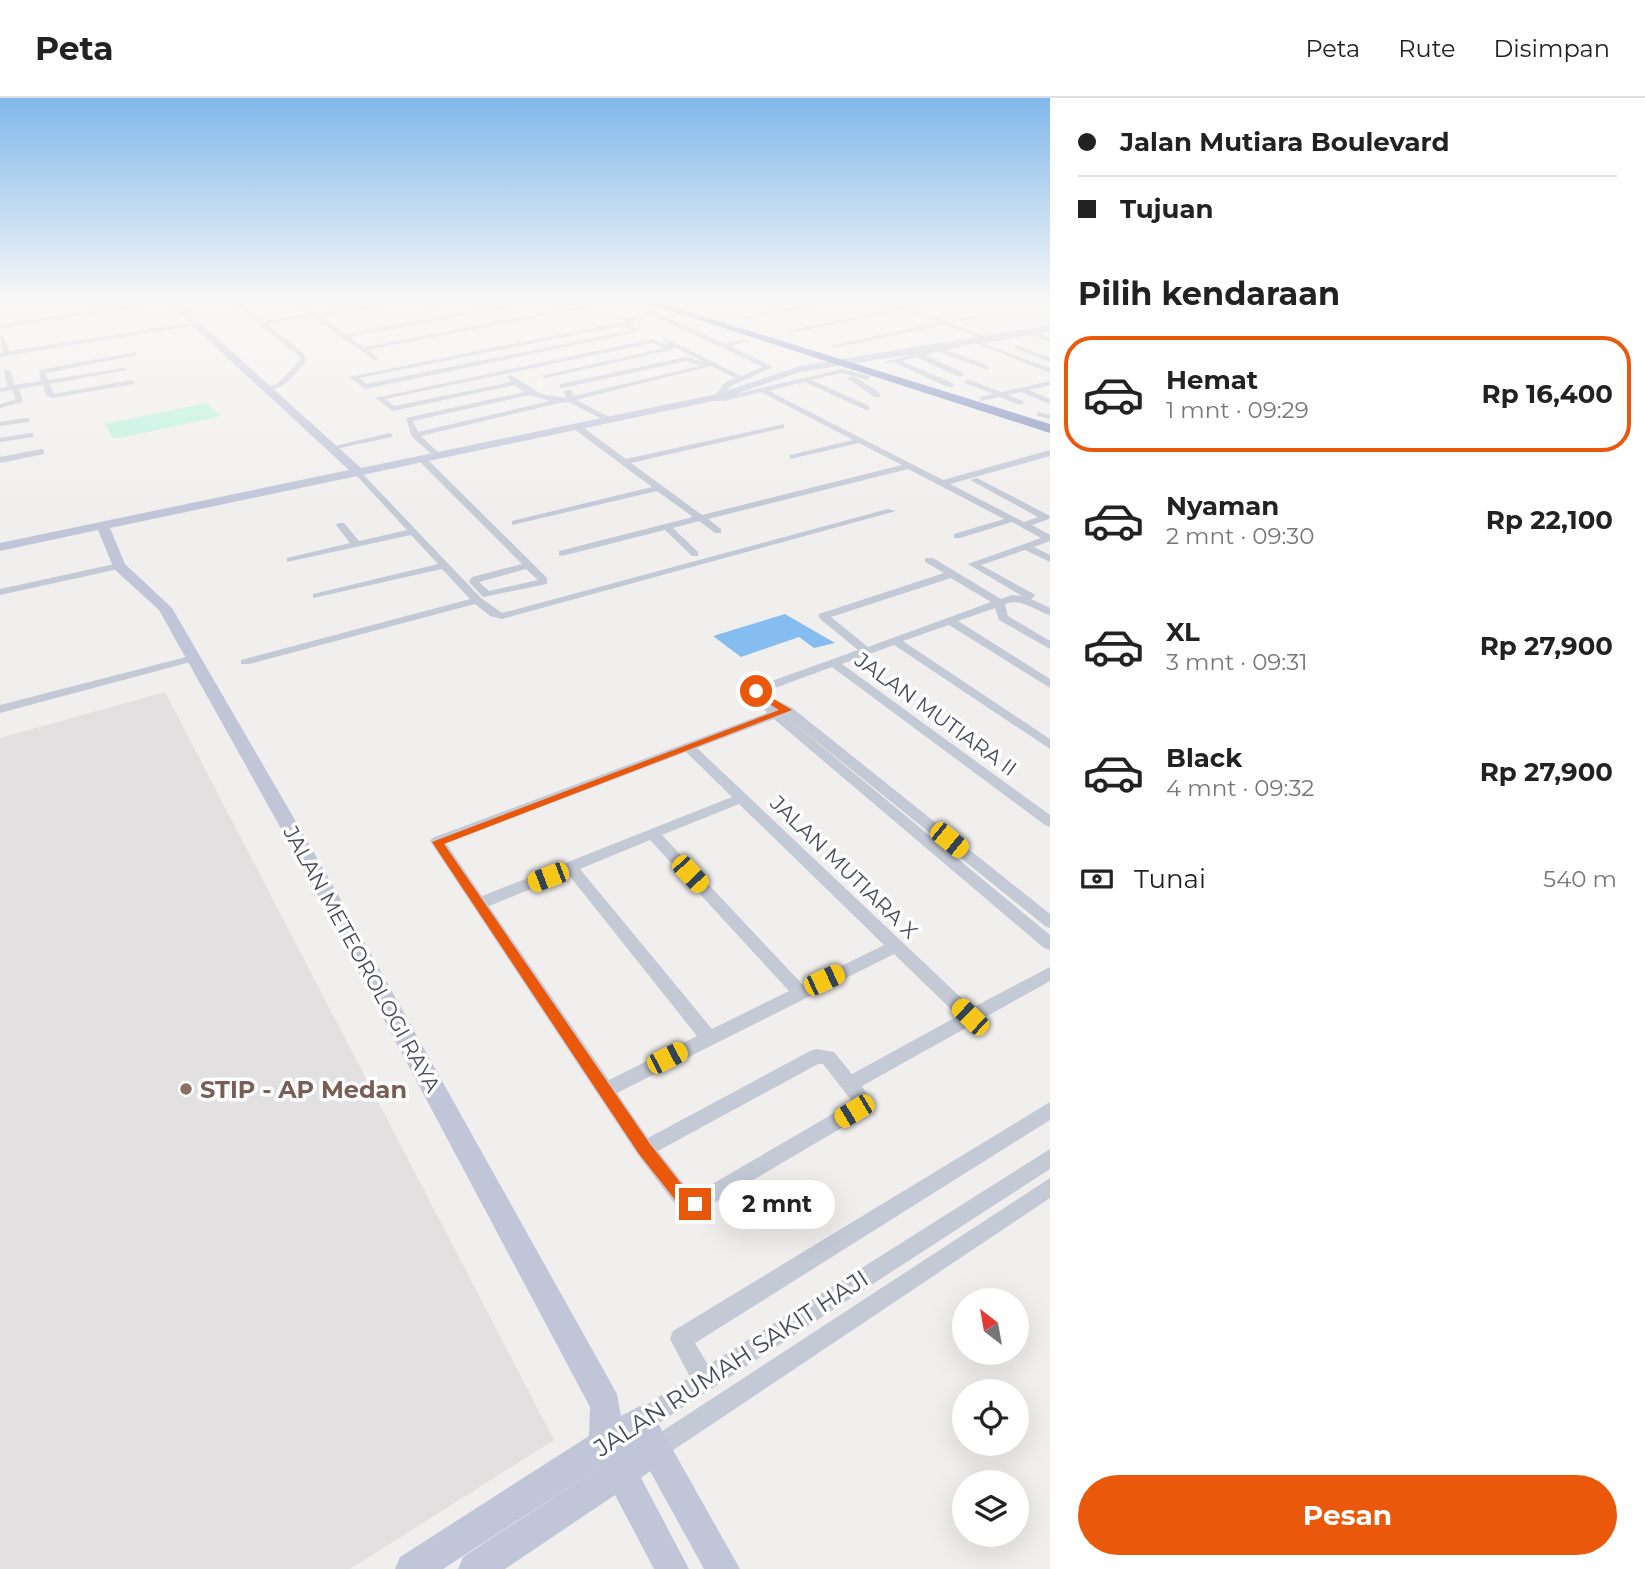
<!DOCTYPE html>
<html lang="id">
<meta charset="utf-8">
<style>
body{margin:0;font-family:Montserrat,sans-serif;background:#f2f2f2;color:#222;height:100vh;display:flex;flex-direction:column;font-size:26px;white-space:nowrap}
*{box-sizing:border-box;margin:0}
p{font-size:23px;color:#767676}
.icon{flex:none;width:38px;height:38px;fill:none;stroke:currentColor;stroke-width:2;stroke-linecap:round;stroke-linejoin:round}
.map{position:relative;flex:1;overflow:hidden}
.panel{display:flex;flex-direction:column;background:#fff;width:595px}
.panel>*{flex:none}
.guide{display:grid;align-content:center;height:154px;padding:0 28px;background:#fff}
.needle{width:46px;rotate:329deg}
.controls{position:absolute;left:952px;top:1190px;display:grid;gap:14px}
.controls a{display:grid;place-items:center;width:77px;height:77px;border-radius:50%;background:#fff;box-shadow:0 7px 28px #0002;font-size:35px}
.end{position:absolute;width:32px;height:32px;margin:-16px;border:9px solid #ea580c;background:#fff;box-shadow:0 0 0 4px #fff}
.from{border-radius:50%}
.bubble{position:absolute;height:49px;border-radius:24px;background:#fff;box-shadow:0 7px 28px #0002;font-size:23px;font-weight:700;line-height:49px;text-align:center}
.car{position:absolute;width:21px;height:42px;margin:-21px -10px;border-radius:9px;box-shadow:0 0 5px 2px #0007;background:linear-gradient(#f5c518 24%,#345 0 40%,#f5c518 0 76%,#345 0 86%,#f5c518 0)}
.guide b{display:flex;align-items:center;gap:24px;height:66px;font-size:26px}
.guide b+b{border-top:2px solid #e0e0e0}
.guide i{width:18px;height:18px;background:#222}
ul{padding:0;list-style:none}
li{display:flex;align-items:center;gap:21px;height:116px;margin:0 14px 10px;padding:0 14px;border:4px solid transparent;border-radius:28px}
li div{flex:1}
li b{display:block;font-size:26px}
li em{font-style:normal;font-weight:700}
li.selected{border-color:#ea580c}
li>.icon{width:63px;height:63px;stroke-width:1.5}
h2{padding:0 28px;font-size:32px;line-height:84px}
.pay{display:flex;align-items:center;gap:18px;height:77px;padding:0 28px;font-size:26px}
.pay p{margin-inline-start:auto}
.button{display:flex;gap:14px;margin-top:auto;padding:14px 28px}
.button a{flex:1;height:80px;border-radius:42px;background:#ea580c;color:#fff;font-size:28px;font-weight:700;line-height:80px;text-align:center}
header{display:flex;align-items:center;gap:42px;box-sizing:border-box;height:98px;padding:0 35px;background:#fff;border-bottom:2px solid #e0e0e0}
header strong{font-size:33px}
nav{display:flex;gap:38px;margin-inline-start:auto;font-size:24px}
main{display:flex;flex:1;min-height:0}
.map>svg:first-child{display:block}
.education{fill:#e2e0e0}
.green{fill:#baf1de}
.water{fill:#85bdf0}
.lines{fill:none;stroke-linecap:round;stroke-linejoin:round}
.street{fill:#c4c9d6;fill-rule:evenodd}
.secondary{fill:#c0c5d8;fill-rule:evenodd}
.primary{fill:#acb4cf;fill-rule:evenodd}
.highway{fill:#8390c0;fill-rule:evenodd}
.route{fill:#ea580c}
.education-dot{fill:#8d6e63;stroke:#fff;stroke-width:2.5}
.labels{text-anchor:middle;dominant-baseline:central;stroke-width:7;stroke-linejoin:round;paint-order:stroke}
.street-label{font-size:21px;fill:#454b5d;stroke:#fff}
.near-education-label{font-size:24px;font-weight:bold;fill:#785e54;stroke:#fff;text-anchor:start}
.near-street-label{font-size:24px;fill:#454b5d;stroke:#fff}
</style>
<header>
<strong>Peta</strong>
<nav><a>Peta</a><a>Rute</a><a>Disimpan</a></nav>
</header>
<main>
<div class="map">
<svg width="1050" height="1471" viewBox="0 0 1050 1471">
<rect width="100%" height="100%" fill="#f1efee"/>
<!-- education -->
<path class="education" d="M165,594L554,1342L350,1471H0V640Z"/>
<!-- green -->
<path class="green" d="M206,305L221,318L120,340H113L105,326Z"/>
<!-- water -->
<path class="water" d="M785,516L835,545L814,550L799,539L741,559L713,538Z"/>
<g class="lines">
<!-- street -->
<g class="street">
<path d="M163,202L165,205L0,230V226Z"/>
<path d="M229,202H235L262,223L309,216L291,202L301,204L331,202L305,207L316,215L404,202H422L450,217L537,202H548L350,239L363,249L611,202L619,203L368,252L378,260L376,263L313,219L267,226L305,257L306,263C294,277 284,293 263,293V289L276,287L300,263V259ZM416,203L443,218L345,236L320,218Z"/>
<path d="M717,202H730L705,207L702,205Z"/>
<path d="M834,202H845L745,221L742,219Z"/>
<path d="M879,202H886L904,208L947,202L911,211L945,223L984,216V218L952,225L994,242L989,243L944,227L834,250L831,248L937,224L904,212L790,235L787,233L897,210Z"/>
<path d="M1044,202H1050V204L1032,208L1029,206Z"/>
<path d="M653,213L724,245L749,241V243L730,248L773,269L731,288L722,299L842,271L870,278L867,282L854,278L880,295V299H874L847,280L853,278L842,275L812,282L869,308V312H866L804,284L769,293L943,382L1050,352V358L950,386L1024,424L1038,419L970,382L977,380L1050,418L1049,421L1032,427L1050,437V443L1034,449L1050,457V464L1025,452L981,467L1034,496L1035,498L1031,501L1050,510V517C1034,512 1022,500 1005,506L1008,518L1050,543V551L999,522L995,510L958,523L1050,581V590L949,527L903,543L1050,641V651L894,547L842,566L1050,717V729L1045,727L832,569L764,594L771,600L791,609L1050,816V830L1045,828L785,618L1050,837V852L1044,850L774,621L697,650L972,910L1050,869V883L862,988L870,1001L860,1019L699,1114L678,1110L638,1057L430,743L432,740L767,615L764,611L769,608L752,596V590L858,552L819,520V516L944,475L925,464V460H933L1001,501L1012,497L1022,498L968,466L1041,440L1012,424L960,440H954V436L1004,421L908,371L708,421L721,431V435H715L699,423L673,430L698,454V458H692L665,432L562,458L559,457V453L693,419L657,393L512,427V423L652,389L574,331V327H580L626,361L784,326V330L631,365L702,417L902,367L859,345L790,361V357L853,342L761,294L724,303H709V299H714L725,284L735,280L711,268L576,302L611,320V324H608L569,304L560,305L421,338L440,356L441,358L437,361L412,339L406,320L524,294L515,287L393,313L375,300L652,241L671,248L662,242L667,241L741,278L763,269L652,217L629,222L634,225L631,227L620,221ZM652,245L664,250L541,278L545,280L671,252L674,249L704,264L686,259L560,286V290H563L686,263L700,268L573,298L572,293L568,291L564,293L566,300L541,296L511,277L507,279L511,284L394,308L385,301ZM530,297L550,303L418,334L413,323ZM951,480L991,504L868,549L831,519ZM686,654L732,699L482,798L446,745ZM739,706L884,847L803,887L662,737ZM650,742L789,893L712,931L580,771ZM568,776L697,938L609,982L489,808ZM894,856L958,918L852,976L834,954L816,951L810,953L648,1040L617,995ZM818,966H823L851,1002L848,1007L697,1095L690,1094L658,1053Z"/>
<path d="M196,224L198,227L0,259V255L3,254L0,237L3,239L9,253Z"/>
<path d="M622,224L642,233L365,291L349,279ZM621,228L632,232L366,286L359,280Z"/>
<path d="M1028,232L1050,240V244L1026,235Z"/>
<path d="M978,244L1050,270V275L978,246Z"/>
<path d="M959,245L961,248L947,252L988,268V272L939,254L924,257L963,274V278H957L916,259L901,263L953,285V289H947L894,264L887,266L884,264Z"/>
<path d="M1016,247L1050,260V264L1014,250Z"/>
<path d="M135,254L137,257L46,275L48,282L123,270L127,272L50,286L54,296L131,282L135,284L134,286L53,300L46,298L43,287L19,291L23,304L0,310V306L16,301L12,292L0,294V290L7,289L4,271L11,273L14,287L41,283L39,272Z"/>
<path d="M968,281L1001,294L1050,283V287L1029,292L1050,301V306L1021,294L1008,297L1023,303L1024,305L1020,307L1000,299L980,303V299L993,296L965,285L964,283Z"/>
<path d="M1037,314L1050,317V321L1037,318Z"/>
<path d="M26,320H29V324L0,328V324Z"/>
<path d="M30,335H33V339L0,344V340Z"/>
<path d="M389,335L393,337L392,339L331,352L327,350Z"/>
<path d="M41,351L44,352V356L0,365V359Z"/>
<path d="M419,359H425L547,480V486L483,499L469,484L472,479L522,466L419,363ZM526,471L538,482L489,493L479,484Z"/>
<path d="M358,371L481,500L502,515L888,411L896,413L502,521L490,518L475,506L249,566H241V562L470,501L442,471L313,500V496L438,466L411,437L287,464V460L350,445L336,427L338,425H344L359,443L407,432L355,376L354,374Z"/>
<path d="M119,465L124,468L123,470L0,497V491Z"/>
<path d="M194,557L198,558V562L0,615V607Z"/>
<path d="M1050,1004V1022L695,1245L708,1267L1050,1051V1071L648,1332L640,1335L632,1332L629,1324L632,1316L690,1279L670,1241L673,1233Z"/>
<path d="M1050,1080V1100L663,1359L655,1363L647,1359L643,1351L647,1343Z"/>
</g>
<!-- secondary -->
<path class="secondary" d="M140,202H171L186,212L361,370L717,296L800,268L1050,227V233L1019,239L800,274L718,302L110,430L125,466L172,510L328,779L617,1296L621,1318L640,1308L651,1313L740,1471H704L650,1373L641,1380L689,1471H654L615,1397L505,1471H458L463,1459L600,1369L443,1471H395L400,1459L589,1338L590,1309L308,779L159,512L114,471L98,432L0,453V445L349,372L180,216L169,207Z"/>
<!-- primary -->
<path class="primary" d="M0,202H20L0,207Z"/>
<!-- highway -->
<path class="highway" d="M636,202H650L1050,326V335Z"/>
</g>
<!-- sky -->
<linearGradient id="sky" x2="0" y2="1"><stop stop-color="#80b8eb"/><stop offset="0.5" stop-color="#f9f8f7"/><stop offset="1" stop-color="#f9f8f7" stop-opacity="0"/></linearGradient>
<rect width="1050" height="407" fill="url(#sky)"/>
<!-- route -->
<path class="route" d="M756,590L792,612L444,746L650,1046L690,1097L701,1101V1112L695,1114L680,1108L639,1056L432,744L779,612L752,595Z"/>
<!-- markers -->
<circle class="education-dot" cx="186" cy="991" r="7"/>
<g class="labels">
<!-- street labels -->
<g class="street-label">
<text transform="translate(936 616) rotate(36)">JALAN MUTIARA II</text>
<text transform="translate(844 769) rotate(44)">JALAN MUTIARA X</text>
<text transform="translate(362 861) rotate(61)">JALAN METEOROLOGI RAYA</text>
</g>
<!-- near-education labels -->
<g class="near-education-label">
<text x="200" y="991">STIP - AP Medan</text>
</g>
<!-- near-street labels -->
<g class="near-street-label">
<text transform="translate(731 1265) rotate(-33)">JALAN RUMAH SAKIT HAJI</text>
</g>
</g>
</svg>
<div class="controls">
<a><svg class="needle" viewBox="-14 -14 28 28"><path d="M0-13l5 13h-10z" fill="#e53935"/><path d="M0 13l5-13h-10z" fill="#767676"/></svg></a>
<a><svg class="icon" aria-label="locate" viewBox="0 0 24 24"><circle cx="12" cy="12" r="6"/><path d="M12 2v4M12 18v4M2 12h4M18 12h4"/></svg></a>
<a><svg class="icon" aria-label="layers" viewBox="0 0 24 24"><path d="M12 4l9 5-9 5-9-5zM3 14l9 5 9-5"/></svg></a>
</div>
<i class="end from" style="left:756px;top:593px"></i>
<i class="end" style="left:695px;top:1106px"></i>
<div class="bubble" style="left:719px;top:1082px;width:116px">2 mnt</div>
<i class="car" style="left:949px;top:742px;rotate:129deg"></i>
<i class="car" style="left:690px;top:776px;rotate:137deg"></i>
<i class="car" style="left:548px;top:779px;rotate:249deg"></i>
<i class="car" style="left:824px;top:882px;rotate:65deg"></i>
<i class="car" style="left:970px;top:919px;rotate:314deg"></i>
<i class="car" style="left:667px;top:960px;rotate:63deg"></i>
<i class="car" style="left:854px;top:1013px;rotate:239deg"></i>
</div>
<section class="panel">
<div class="guide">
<b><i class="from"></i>Jalan Mutiara Boulevard</b>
<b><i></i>Tujuan</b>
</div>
<h2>Pilih kendaraan</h2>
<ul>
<li class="selected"><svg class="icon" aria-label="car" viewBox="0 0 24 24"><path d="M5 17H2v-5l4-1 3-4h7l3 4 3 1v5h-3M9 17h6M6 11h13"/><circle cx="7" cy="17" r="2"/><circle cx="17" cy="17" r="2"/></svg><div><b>Hemat</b><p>1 mnt · 09:29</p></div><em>Rp 16,400</em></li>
<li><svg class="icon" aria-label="car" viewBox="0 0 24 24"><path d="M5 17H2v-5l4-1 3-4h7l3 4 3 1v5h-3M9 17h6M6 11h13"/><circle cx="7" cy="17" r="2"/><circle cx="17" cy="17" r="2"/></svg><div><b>Nyaman</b><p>2 mnt · 09:30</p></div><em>Rp 22,100</em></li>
<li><svg class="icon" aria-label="car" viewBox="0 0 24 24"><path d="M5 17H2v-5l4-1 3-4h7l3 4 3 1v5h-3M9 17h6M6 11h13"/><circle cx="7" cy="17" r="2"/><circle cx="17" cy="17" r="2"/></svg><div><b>XL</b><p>3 mnt · 09:31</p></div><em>Rp 27,900</em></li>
<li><svg class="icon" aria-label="car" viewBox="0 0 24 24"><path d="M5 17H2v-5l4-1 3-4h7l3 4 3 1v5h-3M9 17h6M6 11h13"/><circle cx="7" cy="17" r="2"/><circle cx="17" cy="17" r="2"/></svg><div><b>Black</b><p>4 mnt · 09:32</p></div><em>Rp 27,900</em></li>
</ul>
<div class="pay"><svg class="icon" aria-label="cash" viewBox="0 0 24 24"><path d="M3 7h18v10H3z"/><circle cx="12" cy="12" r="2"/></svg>Tunai<p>540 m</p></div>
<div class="button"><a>Pesan</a></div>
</section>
</main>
